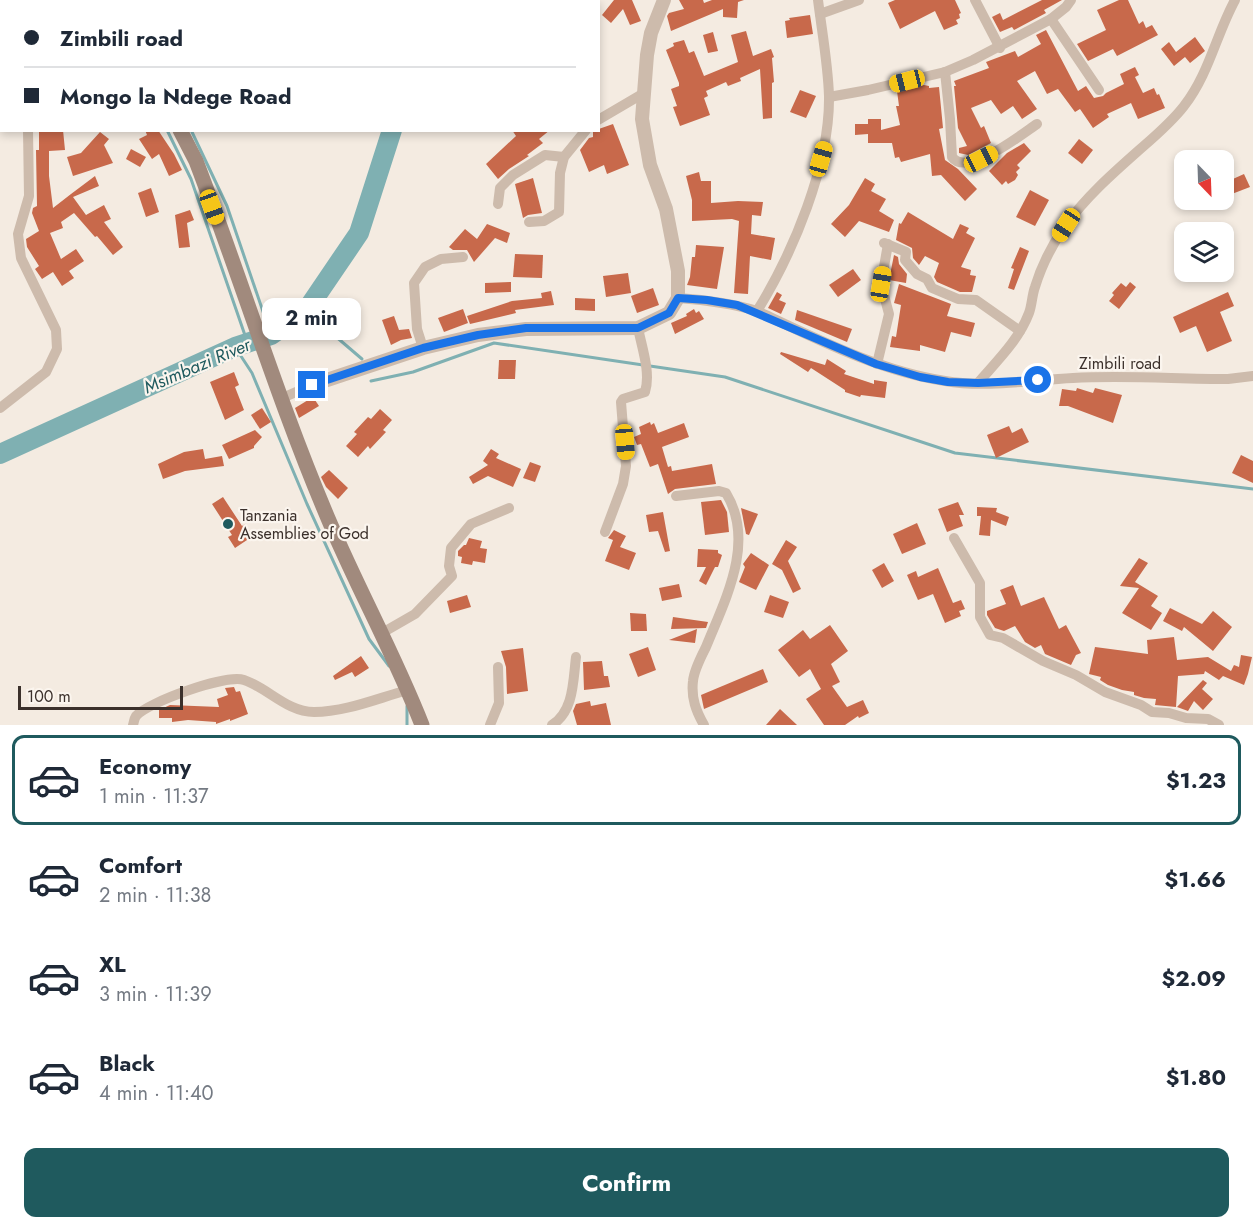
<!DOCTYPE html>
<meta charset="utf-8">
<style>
body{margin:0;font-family:Jost,sans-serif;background:#f2f2f3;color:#1f2937;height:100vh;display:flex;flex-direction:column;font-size:22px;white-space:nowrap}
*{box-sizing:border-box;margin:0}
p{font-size:20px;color:#747a83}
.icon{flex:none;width:33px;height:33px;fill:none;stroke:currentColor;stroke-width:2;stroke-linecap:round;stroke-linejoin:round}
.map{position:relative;height:725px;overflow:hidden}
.side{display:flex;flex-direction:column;background:#fff;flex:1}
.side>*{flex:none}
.top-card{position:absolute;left:0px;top:0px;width:600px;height:132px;box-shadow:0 3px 9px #0003;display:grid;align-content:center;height:132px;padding:0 24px;background:#fff}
.needle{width:39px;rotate:157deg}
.tools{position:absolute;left:1174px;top:150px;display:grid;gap:12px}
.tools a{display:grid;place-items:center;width:60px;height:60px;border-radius:12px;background:#fff;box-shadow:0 3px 9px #0003;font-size:30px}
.scale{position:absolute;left:18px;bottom:15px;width:165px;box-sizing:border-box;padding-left:6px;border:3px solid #3b302b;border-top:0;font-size:16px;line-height:21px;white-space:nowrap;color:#3b302b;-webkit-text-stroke:4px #fbf5ee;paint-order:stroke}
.end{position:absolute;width:27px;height:27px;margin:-14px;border:8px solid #1a73e8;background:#fff;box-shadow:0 0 0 3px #fff}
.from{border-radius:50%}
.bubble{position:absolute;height:42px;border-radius:12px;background:#fff;box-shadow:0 3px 9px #0003;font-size:20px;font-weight:700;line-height:42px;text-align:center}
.car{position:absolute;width:18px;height:36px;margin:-18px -9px;border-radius:8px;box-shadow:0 0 4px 2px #0007;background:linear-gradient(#f5c518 24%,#345 0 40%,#f5c518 0 76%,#345 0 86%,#f5c518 0)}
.top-card b{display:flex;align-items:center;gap:21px;height:57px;font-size:22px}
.top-card b+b{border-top:2px solid #e0e1e3}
.top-card i{width:15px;height:15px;background:#1f2937}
ul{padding:10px 0 0;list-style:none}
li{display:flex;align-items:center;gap:18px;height:90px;margin:0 12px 9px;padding:0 12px;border:3px solid transparent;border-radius:12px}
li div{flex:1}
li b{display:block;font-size:22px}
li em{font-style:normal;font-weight:700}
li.on{border-color:#1f5a5e}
li>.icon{width:54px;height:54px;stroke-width:1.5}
.action{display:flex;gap:12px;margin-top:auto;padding:12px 24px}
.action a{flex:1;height:69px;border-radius:12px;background:#1f5a5e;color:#fff;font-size:24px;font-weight:700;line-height:69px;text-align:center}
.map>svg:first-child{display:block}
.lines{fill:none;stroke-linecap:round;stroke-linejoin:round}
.stream{stroke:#7fb0b2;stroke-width:3}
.river{stroke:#7fb0b2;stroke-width:20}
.building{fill:#c8694b}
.service{stroke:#cdbbac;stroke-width:5}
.minor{stroke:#cdbbac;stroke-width:10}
.tertiary{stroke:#cdbbac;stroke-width:14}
.secondary{stroke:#a18a7d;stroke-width:15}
.route{stroke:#1a73e8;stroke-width:8}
.poi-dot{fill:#1f5a5e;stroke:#fbf5ee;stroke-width:2}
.labels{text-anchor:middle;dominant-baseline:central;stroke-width:4.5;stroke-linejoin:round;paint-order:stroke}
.street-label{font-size:16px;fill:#3b302b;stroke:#fbf5ee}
.poi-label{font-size:16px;fill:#3b302b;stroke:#fbf5ee;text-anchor:start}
.water-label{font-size:18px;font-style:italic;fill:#1f5a5e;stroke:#fbf5ee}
</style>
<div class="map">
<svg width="1253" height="725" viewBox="0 0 1253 725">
<rect width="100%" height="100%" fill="#f4ebe1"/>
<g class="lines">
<!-- stream -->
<g class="stream">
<path d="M97,0L98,2"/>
<path d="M167,130L191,179L248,344"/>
<path d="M191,130L227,206L271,335"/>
<path d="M306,311L362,359"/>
<path d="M235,347L252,373L307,504L369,639L389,666"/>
<path d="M650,366L725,377L955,453L1253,489"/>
<path d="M371,381L413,372L494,343L643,365"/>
<path d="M407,706V725"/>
</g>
<!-- river -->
<g class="river">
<path d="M465,2L466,0"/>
<path d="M0,454L235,347L271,335L306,311L359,233L392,130"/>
</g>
</g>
<!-- building -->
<g class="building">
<path d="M614,0H632L641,21L630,25L623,9L611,23L602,15Z"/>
<path d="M679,0H703L704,3L712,0H744L738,2L737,18L723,17V9L671,31L667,16L669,13L684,9Z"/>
<path d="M895,0H955L961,13L959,14L960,18L956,20L958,24L944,30L935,11L900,29L888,3Z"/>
<path d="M1042,0H1062L1044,10L1046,13L1014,30L1012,27L1000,32L992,17L1000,13L1003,20Z"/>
<path d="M1119,0H1128L1139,24L1143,21L1146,28L1152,25L1158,35L1117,56L1113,49L1088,61L1077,44L1106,30L1097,10Z"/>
<path d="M810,15L813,34L787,38L785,21L790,20L789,18Z"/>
<path d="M1046,30L1078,91L1086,86L1094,98L1103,96L1106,93L1124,84L1120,74L1135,67L1139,75L1135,77L1143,93L1154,88L1157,95L1159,94L1165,108L1138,119L1131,103L1107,114L1109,117L1093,128L1080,109L1075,112L1058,89L1047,94L1035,71L1017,81L1037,109L1022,119L1013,106L1001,114L991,100L971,108L981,128L984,126L991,143L968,155L959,153V148L967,146L958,128L954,86H956L954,81L989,68L986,62L1015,51L1018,57L1041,44L1036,35Z"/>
<path d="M746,31L753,56L771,49L774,57L772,58L774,82L772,83V118L763,119L760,69L740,78L741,81L728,86L726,82L706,91L708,96L704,98L710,115L680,126L673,107L677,106L671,89L679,86V83L666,50L674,46L673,43L684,40L689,53L694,51L704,76L738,62L731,35Z"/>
<path d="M713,32L718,51L708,53L703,35Z"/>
<path d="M1195,37L1205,51L1190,63L1185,57L1174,66L1161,49L1169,42L1176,52Z"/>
<path d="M924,85L929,86V88L939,87L943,128L939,129L945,160L958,169L977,189L965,201L941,175L932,176L930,154L901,162L899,157L895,158L892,143H868V134L855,135V124H868V119H881V130L900,125L896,106H899L897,91Z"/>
<path d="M800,90L816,96L806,118L790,112Z"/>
<path d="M613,124L629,165L607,174L604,165L589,172L580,150L589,138L593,137V131Z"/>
<path d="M39,130H63L65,150L49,151V176L53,208L71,194L72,196L71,194L95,176L99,186L73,197L86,215L104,205L111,219L104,222L123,247L113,255L97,236L95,237L74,213L61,222L63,228L50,233L61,259L76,249L84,261L69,271L74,278L62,286L53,272L42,279L35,269L39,266L27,247L26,239L39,231L32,213L33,208L37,206L36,150H39Z"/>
<path d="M145,130H158L174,154L182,170L169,176L159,154L152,159L139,139L147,135Z"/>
<path d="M512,130H550L539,139L543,143L527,155L529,156L509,169L498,179L486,164L516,136Z"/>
<path d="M100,132L109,139L104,145L113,163L73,176L67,157L81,153Z"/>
<path d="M1079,139L1093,150L1082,164L1068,153Z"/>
<path d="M1024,143L1031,151L1017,165L1020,168L1016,172L1018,175L1015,180L1008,184L1006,181L1002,185L989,171L1007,153Z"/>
<path d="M131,149L146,157L140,167L126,159Z"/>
<path d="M699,172L701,181H711V203L738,201L763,202L761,216L752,215L751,234L775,238L771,260L750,256L748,294L734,293L739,221L732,219L692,221V200L686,176Z"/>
<path d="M1244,174L1250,187L1224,197V183Z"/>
<path d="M533,178L542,213L528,215L523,218L515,184Z"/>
<path d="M865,178L875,184L871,191L886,199L879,211L894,220L889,232L859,221L845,237L831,224L849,205Z"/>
<path d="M151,188L159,212L146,217L138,193Z"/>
<path d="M1030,190L1049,200L1035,226L1016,217Z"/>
<path d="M190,210L194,220L187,223L190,247L179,248L175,215Z"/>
<path d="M908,212L953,239L960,224L969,228L966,233L975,238L961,267L971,270L970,275L976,276L972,292H960L937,282L934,277L939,263L925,256L919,265L913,258L912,248L896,240L899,223L901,224Z"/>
<path d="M487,224L510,233L507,243L495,238L474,262L467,250H453L449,247L465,229L477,239Z"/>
<path d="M696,245L724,247L717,289L687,285L690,277L692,257H695Z"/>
<path d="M1020,247L1029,251L1014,290L1008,288L1014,269L1011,268Z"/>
<path d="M515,254L543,255L542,278L513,277Z"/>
<path d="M894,255L898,257L899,264L907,274L906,283L889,280Z"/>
<path d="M853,269L861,280L838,297L829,285Z"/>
<path d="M628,273L631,293L606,297L603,276Z"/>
<path d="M511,282V292L485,293V283Z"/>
<path d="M1130,282L1136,287L1119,309L1109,301L1114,295L1112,293L1121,283L1126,287Z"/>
<path d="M899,284L951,304L947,316L975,323L971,337L951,332L945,352L920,345V351L890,347L892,336L896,337L901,305L894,303Z"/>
<path d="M653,288L659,305L637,313L631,296Z"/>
<path d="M551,291L554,305L515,310L516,313L470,324L467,316L512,301L542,298L541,293Z"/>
<path d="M777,292L782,295L779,300L786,303L781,314L768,308Z"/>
<path d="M1228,292L1234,306L1220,312L1232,341L1207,352L1196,326L1180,333L1173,317Z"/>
<path d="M575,298L595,299V311L575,310Z"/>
<path d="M463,309L468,323L444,332L438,318Z"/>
<path d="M694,309L696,313L699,311L704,319L675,334L671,323L687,316L686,314Z"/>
<path d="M797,310L852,329L847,342L795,320Z"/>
<path d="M394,316L399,330L409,329L412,338L401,340L391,345L382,320Z"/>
<path d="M781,352L825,365L827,359L846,371L844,374L874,384V380L887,382L885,398L861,395L860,397L845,392V390L811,368L808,372L780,354Z"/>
<path d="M499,360H516L515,379H498Z"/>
<path d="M234,372L239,385L235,387L244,410L225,420L210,382Z"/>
<path d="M1077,388L1093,393L1095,388L1122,395L1113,423L1068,406H1059L1062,389L1076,391Z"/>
<path d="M313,397L319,406L299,418L295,408Z"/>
<path d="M262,408L271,422L260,429L251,415Z"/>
<path d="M380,409L392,420L383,430L386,432L370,449L368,446L358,457L346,446L357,434L354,432L368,417L371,419Z"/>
<path d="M650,422L651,425L654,423L658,433L684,423L689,437L662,447L668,467L671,466L672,471L712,464L716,484L675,489L668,494L658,464L650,467L641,444L637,445L634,437L641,434L639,427Z"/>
<path d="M1009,426L1012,433L1022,428L1029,442L996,458L987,435Z"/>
<path d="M255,430L262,437L254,446V448L229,459L222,445Z"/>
<path d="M203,449L205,459L222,456L224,466L185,471L163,479L158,464L184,452Z"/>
<path d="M491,449L499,454L496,458L521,469L513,487L488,476L473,484L469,477L488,465L483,461Z"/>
<path d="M1241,455L1253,461V483L1232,473Z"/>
<path d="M530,462L541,466L535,482L523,478Z"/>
<path d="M329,470L348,488L338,499L326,487L321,477Z"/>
<path d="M223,497L242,526L245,524L253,536L235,548L228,537L232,535L212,504Z"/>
<path d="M721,500L727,512L729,532L705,535L701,502Z"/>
<path d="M958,502L964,515H959L963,526L947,532L938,509Z"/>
<path d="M977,507L997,508L996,512L1009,517L1006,526L991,520L990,536L979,535L981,516H977Z"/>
<path d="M741,508L758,514L749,535L746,534Z"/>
<path d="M663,512L670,551L665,552L658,531L649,532L646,515Z"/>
<path d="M917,523L926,544L902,554L893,534Z"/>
<path d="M614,530L626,536L620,547L636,553L629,570L605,561L613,540L608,538Z"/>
<path d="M469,538L482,541L480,548L487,549L485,563L473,561L472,565L461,563L462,557L458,556V551L464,545H466Z"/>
<path d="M786,540L797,547L788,561L801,589L793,593L782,570L772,564Z"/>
<path d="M698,549L718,550V553L722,555L718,567H715L706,585L699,581L706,567H697Z"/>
<path d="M751,553L769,565L756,590L739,582L745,567L743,564Z"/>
<path d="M1139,558L1148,563L1135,582L1158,596L1151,606L1162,613L1151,630L1122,613L1139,588L1120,586Z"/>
<path d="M884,563L894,581L882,588L872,570Z"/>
<path d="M938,568L953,603L961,600L965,609L959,611L961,616L945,623L933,594L918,600L907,575L916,571L918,577Z"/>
<path d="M679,584L682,597L662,601L659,588Z"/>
<path d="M1013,585L1021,606L1044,597L1059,629L1066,625L1081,653L1076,655L1071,665L1045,654L1041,645L1035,648L1025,642L1015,626L1004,631L995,628L987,615V611L1006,604L1000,590Z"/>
<path d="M467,595L471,607L450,613L447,601Z"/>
<path d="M770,595L789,602L783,618L764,612Z"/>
<path d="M1170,608L1202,624L1213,611L1232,627L1213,651L1184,627L1182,631L1163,621Z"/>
<path d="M630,613L646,614L647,631H631Z"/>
<path d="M673,617L708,622L706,628L671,629Z"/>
<path d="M830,625L848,651L831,664L840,682L832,686L847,707L863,700L869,713L859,718L858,716L845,725H824L806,699L821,689L810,669L799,677L778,650L803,630L810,639Z"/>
<path d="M697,629L695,643L669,640Z"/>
<path d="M1174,637L1177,660L1208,657L1231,671L1234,665L1239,667L1241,655L1252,657L1248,674L1244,685L1223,676L1219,680L1205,671L1204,674L1178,676L1176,707L1155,705L1156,699L1144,698L1134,695V692L1122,690L1108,685L1100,680L1101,677L1089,674L1095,647L1148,654L1147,640Z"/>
<path d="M648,647L656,670L638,677L629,654Z"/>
<path d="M523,648L528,691L507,694L506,667L501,651Z"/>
<path d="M361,656L369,668L355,677L352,672L335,680L333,676Z"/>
<path d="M602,661L604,676H608L610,687L584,690L583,662Z"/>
<path d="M763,669L768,682L704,709L701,695Z"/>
<path d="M1203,680L1207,683L1202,689L1213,699L1203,710L1194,701L1188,711L1177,707Z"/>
<path d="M234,687L236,692L240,691L248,714L230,721V719L216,724V722L188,720L172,722V718H159V710L170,705L219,707L217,699L228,695L225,688Z"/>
<path d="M590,701L591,706L606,703L611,725H577L573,711L576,704Z"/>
<path d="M780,709L797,725H766Z"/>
</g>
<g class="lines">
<!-- service -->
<path class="service" d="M0,73L2,74"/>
<!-- minor -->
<g class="minor">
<path d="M975,0L1000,48"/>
<path d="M54,2V0"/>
<path d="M276,2V0"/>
<path d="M820,14L859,0"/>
<path d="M1051,19L1099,90"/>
<path d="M945,72L950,119L952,157C967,178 1022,134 1037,124"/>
<path d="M829,97L868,90L945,72L973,60L1051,19L1066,7L1071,0"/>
<path d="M598,120L644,93"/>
<path d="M498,204L500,188L513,175L545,155L564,157"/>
<path d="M529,222L544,221L559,212L560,173L564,157L586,130"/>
<path d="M884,243L906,252L905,260L917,274L927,279L932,288L958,299L976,300L1020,331"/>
<path d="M678,298C706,300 731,303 757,311C817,339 879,371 945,381C986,388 1031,380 1073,378C1124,375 1176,379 1228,379L1253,376"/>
<path d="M757,311C793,253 830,165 829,96C828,64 822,32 818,0"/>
<path d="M423,348L417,329L414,283L425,267L441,259L463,257"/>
<path d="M877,364L889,314L881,284L888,244"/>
<path d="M978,383C996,362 1019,340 1029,313C1032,305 1032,295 1035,287C1042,264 1052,245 1065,226C1086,197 1112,174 1138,151C1154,137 1171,123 1184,106C1209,74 1216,35 1235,0"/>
<path d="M280,399L312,385"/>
<path d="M0,408L46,372L57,349L56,330L21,258L18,234L29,196L28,130"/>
<path d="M676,496L719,491L726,493C756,542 725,600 706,647C701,657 694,670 693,681C691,698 696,711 704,725"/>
<path d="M605,532L623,484L626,466L621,402L623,399L645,392C651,373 642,348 638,328"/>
<path d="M954,538L980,583V617L990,635L1003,638L1043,661L1076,675L1105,692L1141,705L1152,712L1169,713L1186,718L1208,719L1219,725"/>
<path d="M382,633L415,614L452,576L449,566L451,548L471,524L509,508"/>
<path d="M133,725C134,722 134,719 136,716C148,702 226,674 244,680C268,688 287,712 314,712C346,712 378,698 408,690"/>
<path d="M490,725L499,703L498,667"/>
<path d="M552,725C574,711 573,681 576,657"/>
</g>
<!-- tertiary -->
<path class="tertiary" d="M312,385L423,348L478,335L526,329L638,328L669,313L678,298V271L666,209L650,165L642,119L647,55L651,33L664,0"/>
<!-- secondary -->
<g class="secondary">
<path d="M109,0L110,2"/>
<path d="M180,130L196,161C242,281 279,404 330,523C359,591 395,656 422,725"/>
</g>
</g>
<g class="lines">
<!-- route -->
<path class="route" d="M312,385L423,348L478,335L526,328H638L669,313L678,298L707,300L737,305L876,364L920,377L948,382L978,383L1038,380"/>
</g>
<!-- markers -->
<circle class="poi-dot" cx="228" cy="524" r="6"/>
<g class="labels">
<!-- street labels -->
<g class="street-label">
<text x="1120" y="363">Zimbili road</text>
</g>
<!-- poi labels -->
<g class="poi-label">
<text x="240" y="515">Tanzania<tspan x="240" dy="18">Assemblies of God</tspan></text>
</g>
<!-- water labels -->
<g class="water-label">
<text transform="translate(197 366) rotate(-23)">Msimbazi River</text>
</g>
</g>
</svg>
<div class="tools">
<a><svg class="needle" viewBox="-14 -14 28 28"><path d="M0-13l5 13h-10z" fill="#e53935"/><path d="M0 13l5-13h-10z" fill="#747a83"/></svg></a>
<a><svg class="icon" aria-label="layers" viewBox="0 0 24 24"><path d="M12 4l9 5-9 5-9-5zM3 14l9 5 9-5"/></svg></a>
</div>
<div class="scale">100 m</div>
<i class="end from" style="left:1038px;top:380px"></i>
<i class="end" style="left:312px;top:385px"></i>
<div class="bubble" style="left:262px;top:298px;width:99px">2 min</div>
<i class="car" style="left:907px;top:81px;rotate:256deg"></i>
<i class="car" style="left:821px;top:159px;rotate:16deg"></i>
<i class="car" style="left:981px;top:159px;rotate:63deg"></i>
<i class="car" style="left:212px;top:207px;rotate:160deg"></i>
<i class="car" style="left:1066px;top:225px;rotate:213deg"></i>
<i class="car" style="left:881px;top:284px;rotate:9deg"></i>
<i class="car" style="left:625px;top:442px;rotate:175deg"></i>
<div class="top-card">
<b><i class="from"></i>Zimbili road</b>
<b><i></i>Mongo la Ndege Road</b>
</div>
</div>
<section class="side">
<ul>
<li class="on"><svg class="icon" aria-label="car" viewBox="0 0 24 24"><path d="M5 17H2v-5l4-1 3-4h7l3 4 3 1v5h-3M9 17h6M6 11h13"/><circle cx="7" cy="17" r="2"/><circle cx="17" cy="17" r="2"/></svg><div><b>Economy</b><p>1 min · 11:37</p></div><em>$1.23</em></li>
<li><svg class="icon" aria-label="car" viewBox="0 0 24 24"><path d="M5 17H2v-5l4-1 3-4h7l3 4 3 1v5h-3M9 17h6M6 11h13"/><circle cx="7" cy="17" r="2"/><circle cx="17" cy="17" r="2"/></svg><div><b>Comfort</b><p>2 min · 11:38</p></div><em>$1.66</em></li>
<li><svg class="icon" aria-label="car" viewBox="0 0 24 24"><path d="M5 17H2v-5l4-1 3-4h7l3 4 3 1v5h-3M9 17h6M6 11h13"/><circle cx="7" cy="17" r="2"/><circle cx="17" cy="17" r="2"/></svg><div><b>XL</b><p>3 min · 11:39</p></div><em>$2.09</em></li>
<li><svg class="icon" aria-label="car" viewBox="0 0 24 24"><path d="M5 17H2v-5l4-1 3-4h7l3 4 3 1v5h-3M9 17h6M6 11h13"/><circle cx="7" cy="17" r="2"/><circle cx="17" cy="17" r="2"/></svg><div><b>Black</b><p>4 min · 11:40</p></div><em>$1.80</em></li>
</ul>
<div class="action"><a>Confirm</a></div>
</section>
